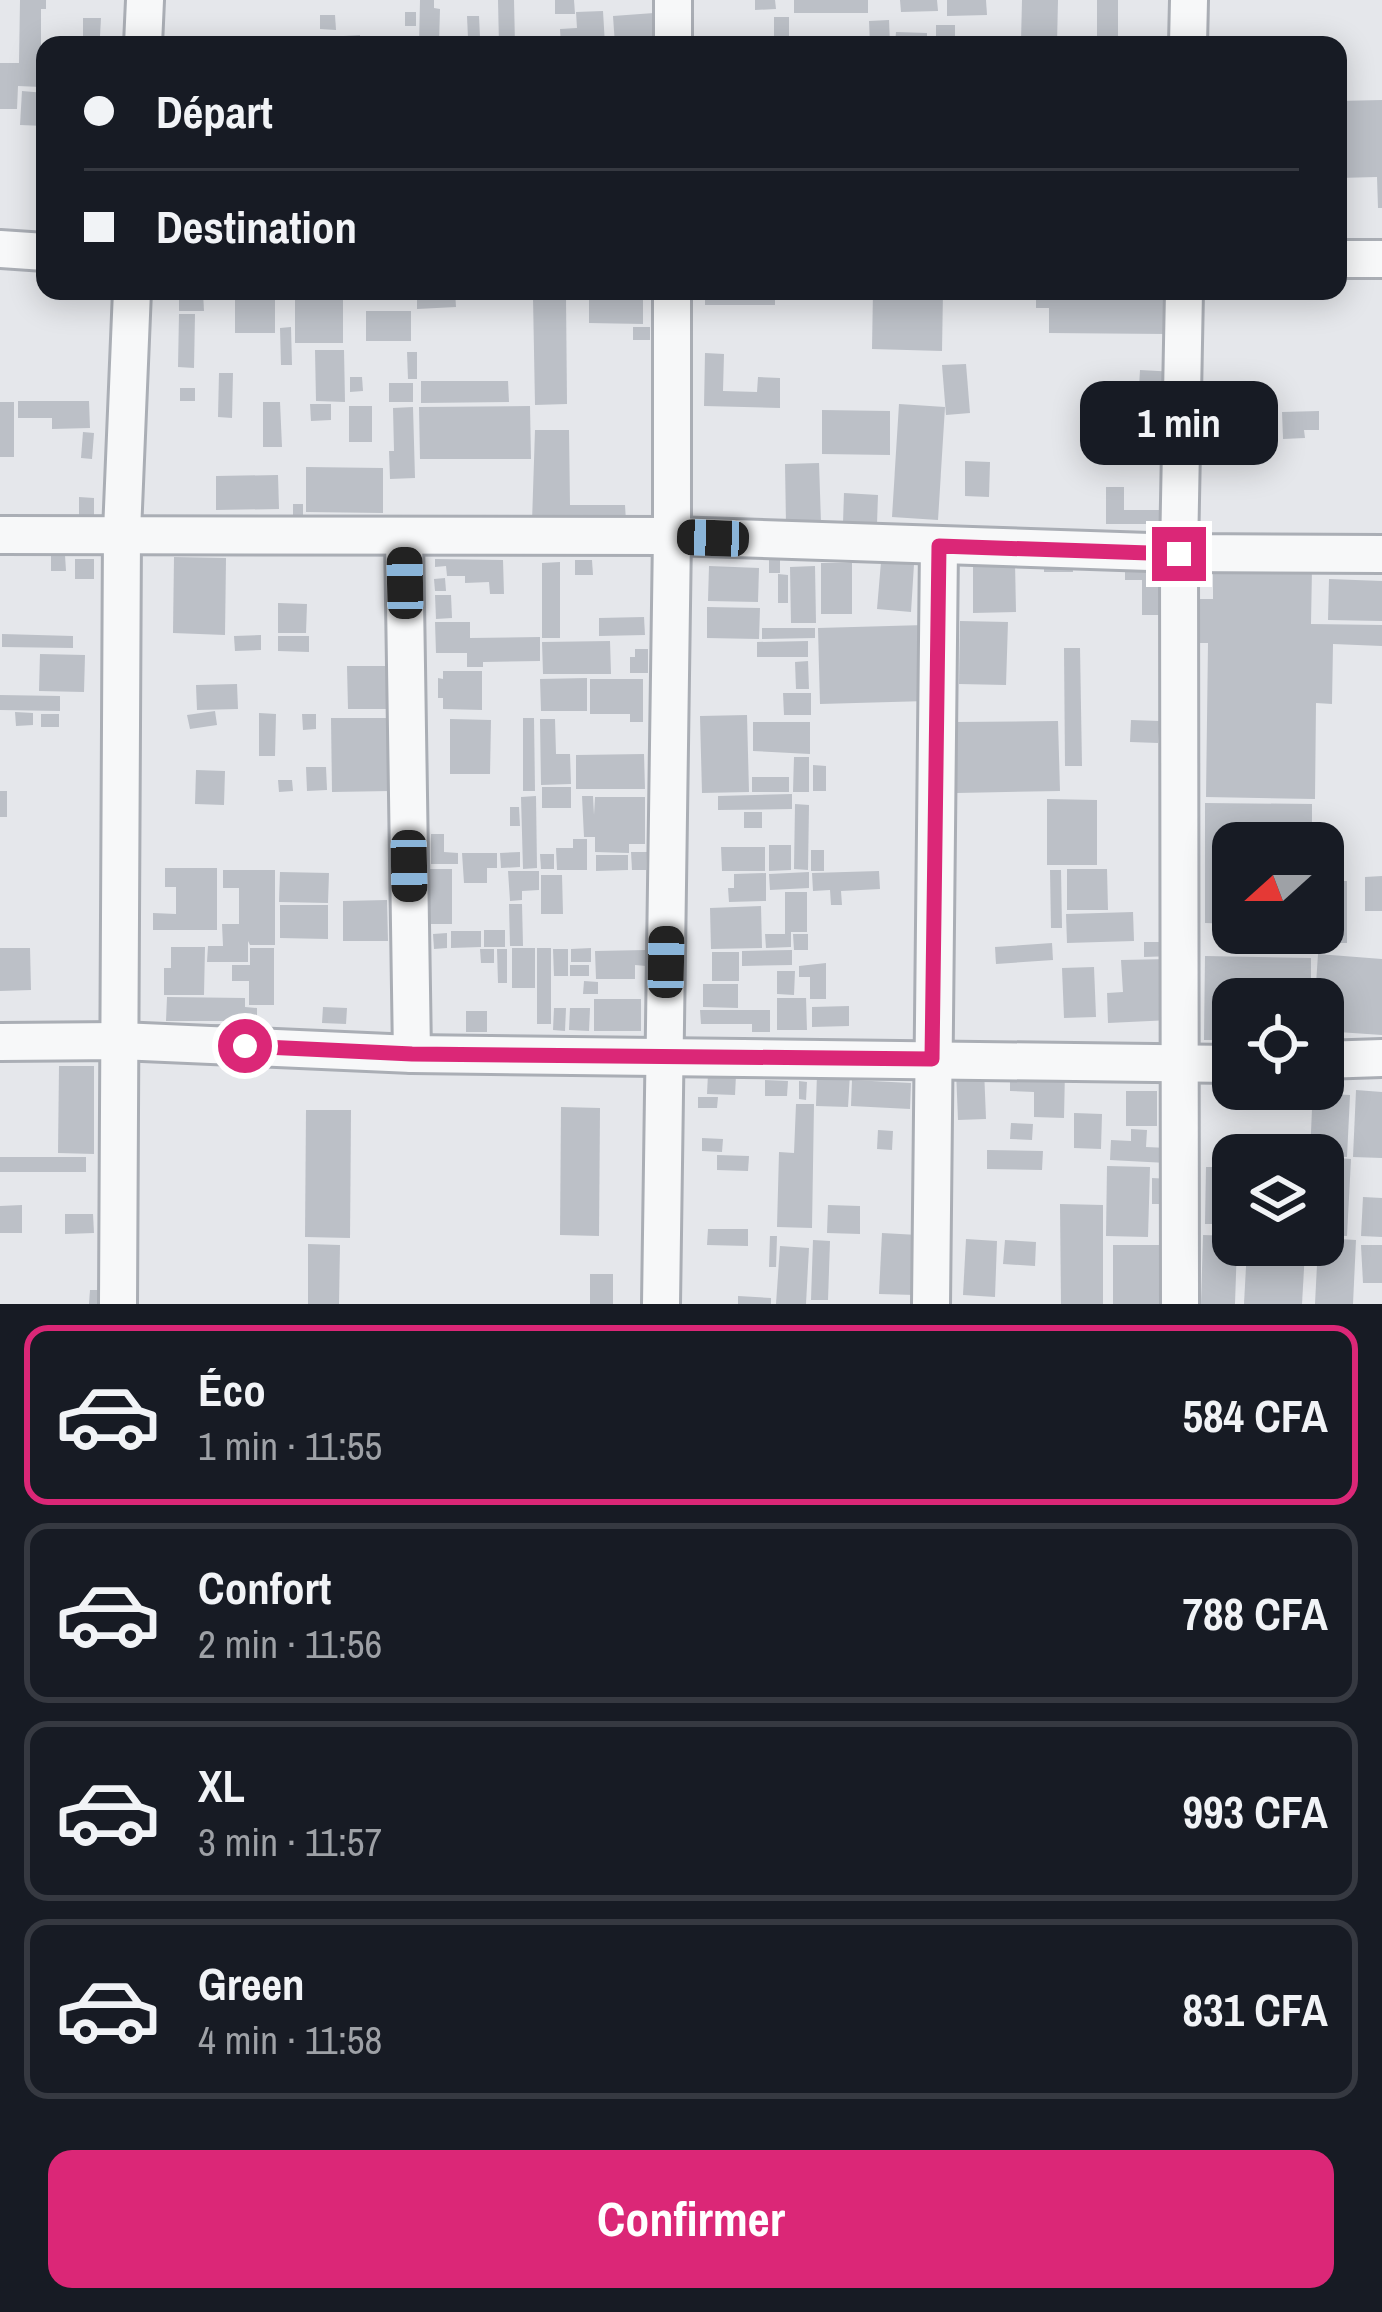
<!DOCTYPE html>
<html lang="fr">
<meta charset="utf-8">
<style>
body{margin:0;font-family:"Archivo Narrow",sans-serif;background:#20242c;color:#f1f3f6;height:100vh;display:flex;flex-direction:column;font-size:45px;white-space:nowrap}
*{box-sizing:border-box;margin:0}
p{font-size:39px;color:#9ea1a6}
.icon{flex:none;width:66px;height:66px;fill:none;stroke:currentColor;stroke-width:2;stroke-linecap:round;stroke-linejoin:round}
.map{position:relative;height:1304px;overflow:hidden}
.sheet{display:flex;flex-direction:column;background:#171b24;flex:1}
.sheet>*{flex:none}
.banner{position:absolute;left:36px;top:36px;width:1311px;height:264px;border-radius:24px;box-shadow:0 6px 30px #0003;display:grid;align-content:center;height:264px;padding:0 48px;background:#171b24}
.needle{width:78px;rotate:249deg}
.controls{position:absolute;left:1212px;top:822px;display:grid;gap:24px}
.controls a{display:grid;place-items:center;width:132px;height:132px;border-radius:24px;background:#171b24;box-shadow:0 6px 30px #0003;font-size:60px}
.end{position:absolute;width:54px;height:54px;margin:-27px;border:15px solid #db2777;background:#fff;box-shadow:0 0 0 6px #fff}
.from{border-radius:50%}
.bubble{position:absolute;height:84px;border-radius:24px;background:#171b24;box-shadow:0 6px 30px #0003;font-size:39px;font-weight:800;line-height:84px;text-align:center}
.car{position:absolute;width:36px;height:72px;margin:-36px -18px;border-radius:15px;box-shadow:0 0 9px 3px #0007;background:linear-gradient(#222 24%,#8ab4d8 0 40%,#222 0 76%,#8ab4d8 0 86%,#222 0)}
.banner b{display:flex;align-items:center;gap:42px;height:114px;font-size:45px}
.banner b+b{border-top:3px solid #363941}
.banner i{width:30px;height:30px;background:#f1f3f6}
ul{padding:21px 0 0;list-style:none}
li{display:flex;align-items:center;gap:36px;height:180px;margin:0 24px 18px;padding:0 24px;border:6px solid #363941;border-radius:24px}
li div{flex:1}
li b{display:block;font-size:45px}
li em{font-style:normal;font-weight:800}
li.active{border-color:#db2777}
li>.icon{width:108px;height:108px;stroke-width:1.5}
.action{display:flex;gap:24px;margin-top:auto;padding:24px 48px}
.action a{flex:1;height:138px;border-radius:24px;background:#db2777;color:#fff;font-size:48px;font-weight:800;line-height:138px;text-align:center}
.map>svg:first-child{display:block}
.building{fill:#bcc0c7}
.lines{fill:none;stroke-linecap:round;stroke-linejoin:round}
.minor-casing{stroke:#aaaeb5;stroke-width:42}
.minor{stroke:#f7f8f9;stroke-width:36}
.route{stroke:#db2777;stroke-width:15}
</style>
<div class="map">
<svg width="1382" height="1304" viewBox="0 0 1382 1304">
<rect width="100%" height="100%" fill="#e5e7eb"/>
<!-- building -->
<g class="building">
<path d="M20,0H46V9H41V87L18,86L17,109H0V63H19Z"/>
<path d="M420,0H434V8L440,9L439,43L419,45Z"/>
<path d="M498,0H514L515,45H499Z"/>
<path d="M555,0H574L575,14H555Z"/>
<path d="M755,0H775L776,9L755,10Z"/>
<rect x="794" y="0" width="74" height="13"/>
<path d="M900,0H937L938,11L901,12Z"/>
<path d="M947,0H986L987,15L947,16Z"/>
<path d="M1022,0H1058L1057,43L1021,42Z"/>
<rect x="1097" y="0" width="21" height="45"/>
<path d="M603,11L605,45H561L560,29L577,28L576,12Z"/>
<rect x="405" y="12" width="11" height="14"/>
<path d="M654,13L656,45H615L613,16Z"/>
<path d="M320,15H335L336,30L320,29Z"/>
<path d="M467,16H479L480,38H468Z"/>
<rect x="774" y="17" width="15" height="28"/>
<path d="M83,18H101L100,36H83Z"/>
<path d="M889,20L890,45H870L869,21Z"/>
<rect x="936" y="25" width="19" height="14"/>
<path d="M896,32L927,33V45H895Z"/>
<path d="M360,35V45H345L344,36Z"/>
<path d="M22,91L45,93V126L20,125Z"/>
<path d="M1382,100V208H1378L1377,177L1338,178V101Z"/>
<path d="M295,291H324V299H343V343H295Z"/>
<path d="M417,291H455L456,307L417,309Z"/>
<path d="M589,291H643V324L589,323Z"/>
<rect x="705" y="291" width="70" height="14"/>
<path d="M873,291H943L942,351L872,349Z"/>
<path d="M1036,291H1166V334L1049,333V308H1036Z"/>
<path d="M179,293H203L204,311H179Z"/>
<rect x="235" y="293" width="40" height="40"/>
<path d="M533,297H566L567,404L535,405Z"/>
<rect x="366" y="311" width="45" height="30"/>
<path d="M179,314H195L194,368L178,367Z"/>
<path d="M291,327L292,365H281L280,328Z"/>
<rect x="633" y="327" width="17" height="13"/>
<path d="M315,350H344L345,402L316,401Z"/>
<path d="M407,352H417V379H408Z"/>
<path d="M705,353L724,354L723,391L757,392L758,377L780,378V408L704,406Z"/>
<path d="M966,364L970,413L946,415L942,365Z"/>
<path d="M1140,370L1176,372L1174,413L1157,412L1156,442L1136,441Z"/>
<path d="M219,373H233L232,418L218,417Z"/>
<path d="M350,377H362L363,391L350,392Z"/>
<path d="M421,381H508L509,402L421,403Z"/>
<rect x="389" y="383" width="24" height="19"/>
<rect x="180" y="388" width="15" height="13"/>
<path d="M18,401H89L90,428L52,429V418H18Z"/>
<rect x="0" y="402" width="14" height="55"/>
<path d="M263,402H280L282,447H263Z"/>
<path d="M310,404H331V420L311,421Z"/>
<path d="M899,404L945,407L938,520L892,517Z"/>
<rect x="349" y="406" width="23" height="36"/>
<path d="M530,406L531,459H420L419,407Z"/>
<path d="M413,407L415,478L390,479L389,451H394L393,408Z"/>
<path d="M822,410L890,411V455L822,454Z"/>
<path d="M1319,411V430H1304L1305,438L1283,439L1282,412Z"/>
<path d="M535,430H569L570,505H625L626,521L532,522Z"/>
<path d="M83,432L94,433L92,459L81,458Z"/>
<path d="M965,461L990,462L989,497L965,496Z"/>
<path d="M819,463L821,523L786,524L785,464Z"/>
<path d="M306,467L383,468V513L306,512Z"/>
<path d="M278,475L279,509L216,510V476Z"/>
<path d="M1106,487H1124V510H1169V524H1106Z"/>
<path d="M844,493L878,495L877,524L843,523Z"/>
<path d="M79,497L94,498V517L79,516Z"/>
<rect x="293" y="504" width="10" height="19"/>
<path d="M769,551L780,552V573H769Z"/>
<path d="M65,555L66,571H51V556Z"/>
<path d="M174,557L226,558L225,635L173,633Z"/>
<path d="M1044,557H1072L1073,572H1044Z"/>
<rect x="75" y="559" width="19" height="20"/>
<path d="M435,559L503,560L504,594H490L489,582L465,583V576H447L446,566L435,567Z"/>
<path d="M575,560H592L593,575H575Z"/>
<path d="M560,562V638H542V563Z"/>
<path d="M881,562L914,564L911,612L877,609Z"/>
<rect x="821" y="563" width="31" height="51"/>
<path d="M1015,563L1016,612L973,613V564Z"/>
<path d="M1125,563L1167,564V615H1142V580H1125Z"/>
<path d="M1213,565L1312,568L1311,624L1382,625V646L1333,644L1332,704L1316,703L1315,799L1206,797L1208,643H1197V599H1213Z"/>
<path d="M709,566L759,568L758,602L708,601Z"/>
<path d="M815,566L816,623H791L790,567Z"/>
<path d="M778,574L788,575V603H778Z"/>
<path d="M445,578L446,591H435L434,579Z"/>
<path d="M1329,579L1382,581V621L1328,620Z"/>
<path d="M435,595H451L452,618L436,619Z"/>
<path d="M278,603L307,604L306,633H278Z"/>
<path d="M707,607L760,608L759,639L707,638Z"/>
<path d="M644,617L645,635L599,636V618Z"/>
<path d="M960,621L1008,622L1006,685L959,684Z"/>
<path d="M435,622H470V638L540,637V661L483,662V667H467V653H436Z"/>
<path d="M925,625L927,701L820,704L818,628Z"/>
<path d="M762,628H815V638L762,639Z"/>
<path d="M2,634L73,636V648L2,647Z"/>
<path d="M261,635V650L235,651L234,636Z"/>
<path d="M278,636H309V652L278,651Z"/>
<path d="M610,641L611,674H543L542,642Z"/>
<path d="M808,641V657H757V642Z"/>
<path d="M1064,648H1080L1082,766H1065Z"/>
<path d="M635,649H648V673H630V657H635Z"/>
<path d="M40,654L85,655L84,692L39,691Z"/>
<path d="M808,661L809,689H796L795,662Z"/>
<path d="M347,666H389V709H348Z"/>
<path d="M443,671H482V710L443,709V698H438V678L443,679Z"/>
<path d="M587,678V711H541L540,679Z"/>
<path d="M590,679H643V722H630V714H590Z"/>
<path d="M237,684L238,709L197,710L196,685Z"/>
<path d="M783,693H811V715H784Z"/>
<path d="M0,695L60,696V711L0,710Z"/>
<path d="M215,711L217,725L190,729L187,715Z"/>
<path d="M15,712L33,713V725L16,726Z"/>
<path d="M259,713L276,714L275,756H259Z"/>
<rect x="41" y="714" width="18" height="13"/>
<path d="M302,714H316V729L303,730Z"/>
<path d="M747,715L749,792L702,793L700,716Z"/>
<path d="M331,718H389L390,791L332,792Z"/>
<path d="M523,718H534L535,791H523Z"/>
<path d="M450,719L491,720L490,774H450Z"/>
<path d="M540,719H555L556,754H570L571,784L541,785Z"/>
<path d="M1131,720L1160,721L1158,743L1130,742Z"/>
<path d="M1058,721L1060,791L957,793L955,722Z"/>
<path d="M753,722H810V754L753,751Z"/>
<path d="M644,754L645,789H576V755Z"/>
<path d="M794,757H809V792H793Z"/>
<path d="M813,765L826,766V791H813Z"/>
<path d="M306,767H326L327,790L307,791Z"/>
<path d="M196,770L225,771L224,805L195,804Z"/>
<rect x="752" y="777" width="37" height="15"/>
<path d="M278,780H292L293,791L279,792Z"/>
<rect x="542" y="787" width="29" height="21"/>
<rect x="0" y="791" width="7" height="26"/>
<path d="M792,794V809L718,810V796Z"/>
<path d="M536,796L537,868L523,869L521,797Z"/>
<path d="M582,796H593L594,815L595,797H645V844H629V853L595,852V837H584Z"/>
<path d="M1047,799L1097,800V865H1047Z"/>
<path d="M1205,803L1312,804V843H1233V924L1205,923Z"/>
<path d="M795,804L809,805L808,870L794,869Z"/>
<path d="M510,807H519L520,826H510Z"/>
<rect x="744" y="812" width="18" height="16"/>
<path d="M431,834H444V852L458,853V864H431Z"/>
<path d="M573,839H587V870H557L556,848H573Z"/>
<path d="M769,845H791V870L769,871Z"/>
<path d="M721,847H765V871H722Z"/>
<rect x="811" y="850" width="13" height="21"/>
<path d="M520,852V867L501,868L500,853Z"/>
<path d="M631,852H647L646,870H632Z"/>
<path d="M462,853H497V868H487V883H464Z"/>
<path d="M540,854H554V869H541Z"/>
<path d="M596,855H628V870L596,871Z"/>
<path d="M165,868H217V930H153V913L176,914V887H165Z"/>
<rect x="430" y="869" width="22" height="55"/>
<path d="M1067,869H1107L1108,910H1067Z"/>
<path d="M223,870H275V945H250L248,941V962H207L208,946H223L222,924H239V888H223Z"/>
<path d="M1050,870H1061L1062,928H1051Z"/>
<path d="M508,871H539V890L522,891V900L510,901Z"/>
<path d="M879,871L880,889L841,891L842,905H831L830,890L813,891L812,873Z"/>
<path d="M280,872L329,873L328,903L279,902Z"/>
<path d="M809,872V888L770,890L769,874Z"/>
<path d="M766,873V901L729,902L728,888H734V874Z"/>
<path d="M541,875H562L563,914H541Z"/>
<path d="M1382,876V911H1365V877Z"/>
<path d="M1323,881H1347V943H1317V933H1323Z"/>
<path d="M785,892H807V932H791V947L766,948L765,934H785Z"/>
<path d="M387,900L388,941H343V901Z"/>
<path d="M509,904H522L523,946H510Z"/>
<path d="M280,905H328V939L280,938Z"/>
<path d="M761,906L762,948L711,949L710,908Z"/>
<path d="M1133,912L1134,941L1067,943L1066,914Z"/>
<rect x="484" y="930" width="21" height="17"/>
<path d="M451,931H481V947L451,948Z"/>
<path d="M447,933V948L434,949L433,934Z"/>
<path d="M1289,933H1311L1312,952H1290Z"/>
<path d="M793,934H808V950H794Z"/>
<path d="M1144,942H1173L1174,956L1144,957Z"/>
<path d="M1052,943L1053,960L996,964L995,947Z"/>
<path d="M171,947H205L204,995H164V968H171Z"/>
<path d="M0,948H30L31,990L0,991Z"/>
<path d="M250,948H274V1005H249V981H232V965H250Z"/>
<rect x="512" y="948" width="23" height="40"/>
<rect x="537" y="948" width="14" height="76"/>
<path d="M591,948V962H571V949Z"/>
<path d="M480,949H494V963H481Z"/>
<path d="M497,949H507V983H498Z"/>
<path d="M553,949H568V976H554Z"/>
<path d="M646,950V966L635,965V979H596L595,951Z"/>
<path d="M792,950V965L742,966V951Z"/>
<rect x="712" y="952" width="27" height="29"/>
<path d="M1318,954L1382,959V1035L1323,1031V999H1315Z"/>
<path d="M1205,956L1311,958V992L1234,990L1233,1040H1204Z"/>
<path d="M1169,959L1171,1020L1108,1023L1107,993L1123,992L1121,960Z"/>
<path d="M826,963V999H810V977H799V966Z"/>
<rect x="570" y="965" width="19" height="11"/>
<path d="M1094,967L1096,1017L1064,1018L1062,968Z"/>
<path d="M777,971H795L794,995L777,994Z"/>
<path d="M584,981L598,982V994H583Z"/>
<path d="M703,984H738V1008L703,1007Z"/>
<path d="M167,997L245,998V1007L257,1008V1021H166Z"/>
<path d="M777,998H806L807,1030H777Z"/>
<rect x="594" y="999" width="47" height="32"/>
<path d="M849,1006V1026L812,1027V1007Z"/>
<path d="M323,1007L347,1008L346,1024L322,1023Z"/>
<path d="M554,1008H566L565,1031L553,1030Z"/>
<path d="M570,1008H590L589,1031L569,1030Z"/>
<path d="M700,1010H770V1032H752V1024H701Z"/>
<rect x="466" y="1011" width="21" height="21"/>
<path d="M242,1023V1038L197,1033L196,1025Z"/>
<path d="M59,1066H94V1154L58,1153Z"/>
<path d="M984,1069L986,1119L958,1120L956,1070Z"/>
<path d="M1010,1070L1065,1071L1064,1118L1034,1117V1092L1010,1091Z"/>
<path d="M817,1073L850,1074L848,1107L816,1106Z"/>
<path d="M708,1074L736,1075L735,1095L707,1094Z"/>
<path d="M765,1080L788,1081L787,1096H765Z"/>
<path d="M852,1080L911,1083L910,1109L851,1106Z"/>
<path d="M799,1081L807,1082L806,1100L799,1099Z"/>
<path d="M1246,1089H1265L1264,1104L1245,1102Z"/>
<path d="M1356,1090L1382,1092V1158L1353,1157Z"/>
<rect x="1126" y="1091" width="31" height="35"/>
<path d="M1286,1092L1350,1095L1347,1157L1310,1155L1312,1109L1285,1108Z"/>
<path d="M698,1097H718L717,1108H698Z"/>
<path d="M796,1104H814L812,1228L777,1227L779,1152L794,1153Z"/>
<path d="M561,1107L600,1108L599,1236L560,1235Z"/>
<path d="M306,1110H351L350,1238L305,1237Z"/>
<path d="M1074,1113L1102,1114L1101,1149L1074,1148Z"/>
<path d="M1011,1123L1033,1124L1032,1140L1010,1139Z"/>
<path d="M1131,1129L1147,1130L1146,1147L1168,1148L1167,1163L1110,1160L1111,1140L1131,1141Z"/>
<path d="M878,1130L893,1131L892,1150L877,1149Z"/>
<path d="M702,1138L723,1139L722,1152L702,1151Z"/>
<path d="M987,1150L1043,1151L1042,1170L987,1169Z"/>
<path d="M717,1155L749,1156L748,1171L717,1170Z"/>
<rect x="0" y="1157" width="86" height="15"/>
<path d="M1323,1157L1351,1159L1347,1236L1323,1235Z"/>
<path d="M1107,1166L1150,1167L1148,1237L1106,1236Z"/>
<path d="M1206,1167H1233V1224H1205Z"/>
<path d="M1152,1178L1171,1179L1170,1204H1152Z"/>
<path d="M1363,1197L1382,1198V1237L1361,1236Z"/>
<path d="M1060,1204L1103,1205V1304H1061Z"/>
<path d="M22,1205V1233H0V1206Z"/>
<path d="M828,1205L860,1206V1234L827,1233Z"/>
<path d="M65,1214H93L94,1233L65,1234Z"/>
<path d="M708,1229H748V1246L707,1245Z"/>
<path d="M882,1233L918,1235L915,1295L879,1294Z"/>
<path d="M1203,1235L1233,1236V1245H1237L1235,1304H1201Z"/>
<path d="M770,1236H777L776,1267H769Z"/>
<path d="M1323,1238L1356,1240L1353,1304H1315L1318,1245H1323Z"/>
<path d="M966,1239L997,1241L995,1297L963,1295Z"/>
<path d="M813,1240L830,1241L828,1300H811Z"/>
<path d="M1005,1240L1036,1242L1035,1266L1003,1264Z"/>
<path d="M308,1244L340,1245L339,1304H308Z"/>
<rect x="1113" y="1245" width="49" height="59"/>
<path d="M1361,1245H1382V1283H1363Z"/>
<path d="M780,1246L809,1248L806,1304H776Z"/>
<path d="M1247,1248L1305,1251L1302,1304H1244Z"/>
<rect x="590" y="1274" width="23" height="30"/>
<path d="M90,1290H103V1304H89Z"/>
<path d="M738,1296L771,1298V1304H738Z"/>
</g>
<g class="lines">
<!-- minor casing -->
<g class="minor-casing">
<g id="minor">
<path d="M143,45L145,0"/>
<path d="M673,45V0"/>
<path d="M1188,45L1189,0"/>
<path d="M0,249L45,252"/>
<path d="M1338,259H1382"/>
<path d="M0,535L672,536L1179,553L1382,554"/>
<path d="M404,536L412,1054"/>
<path d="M0,1042L120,1041L412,1054L1233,1064"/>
<path d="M1323,1060L1382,1058"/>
<path d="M118,1304L122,532L132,291"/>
<path d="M661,1304L672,536V291"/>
<path d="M931,1304L939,546"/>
<path d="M1180,1304L1179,553L1184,291"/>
</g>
</g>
<!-- minor -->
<use href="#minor" class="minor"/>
</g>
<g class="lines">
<!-- route -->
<path class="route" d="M245,1046L412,1054L932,1059L939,546L1179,554"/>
</g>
</svg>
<div class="controls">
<a><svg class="needle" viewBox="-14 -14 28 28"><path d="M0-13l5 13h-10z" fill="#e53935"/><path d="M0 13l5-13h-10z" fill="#9ea1a6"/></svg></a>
<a><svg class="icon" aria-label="locate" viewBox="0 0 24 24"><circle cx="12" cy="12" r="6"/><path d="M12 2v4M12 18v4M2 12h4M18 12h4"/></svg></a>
<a><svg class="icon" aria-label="layers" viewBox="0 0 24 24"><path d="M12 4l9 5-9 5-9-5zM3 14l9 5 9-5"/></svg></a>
</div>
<i class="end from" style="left:245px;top:1046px"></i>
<i class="end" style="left:1179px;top:554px"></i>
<div class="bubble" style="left:1080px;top:381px;width:198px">1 min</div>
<i class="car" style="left:713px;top:538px;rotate:272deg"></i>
<i class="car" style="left:405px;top:583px;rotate:359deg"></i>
<i class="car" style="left:409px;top:866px;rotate:179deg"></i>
<i class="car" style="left:666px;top:962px;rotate:1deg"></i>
<div class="banner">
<b><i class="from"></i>Départ</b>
<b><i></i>Destination</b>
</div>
</div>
<section class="sheet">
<ul>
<li class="active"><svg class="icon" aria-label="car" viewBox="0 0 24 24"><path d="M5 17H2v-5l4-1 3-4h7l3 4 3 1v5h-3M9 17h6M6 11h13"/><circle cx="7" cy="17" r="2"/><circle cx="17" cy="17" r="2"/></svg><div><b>Éco</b><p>1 min · 11:55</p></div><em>584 CFA</em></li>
<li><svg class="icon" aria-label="car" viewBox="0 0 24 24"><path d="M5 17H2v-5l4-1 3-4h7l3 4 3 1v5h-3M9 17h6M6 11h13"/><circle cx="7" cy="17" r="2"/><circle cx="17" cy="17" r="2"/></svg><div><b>Confort</b><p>2 min · 11:56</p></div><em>788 CFA</em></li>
<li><svg class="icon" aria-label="car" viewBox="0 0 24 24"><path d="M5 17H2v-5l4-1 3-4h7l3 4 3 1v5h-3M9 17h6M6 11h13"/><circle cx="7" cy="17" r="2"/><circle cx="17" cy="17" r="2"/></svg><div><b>XL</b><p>3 min · 11:57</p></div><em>993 CFA</em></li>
<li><svg class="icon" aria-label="car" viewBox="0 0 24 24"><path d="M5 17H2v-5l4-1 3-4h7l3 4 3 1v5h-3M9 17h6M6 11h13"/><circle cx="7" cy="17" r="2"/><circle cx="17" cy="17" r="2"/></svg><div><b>Green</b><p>4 min · 11:58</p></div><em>831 CFA</em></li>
</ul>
<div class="action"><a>Confirmer</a></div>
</section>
